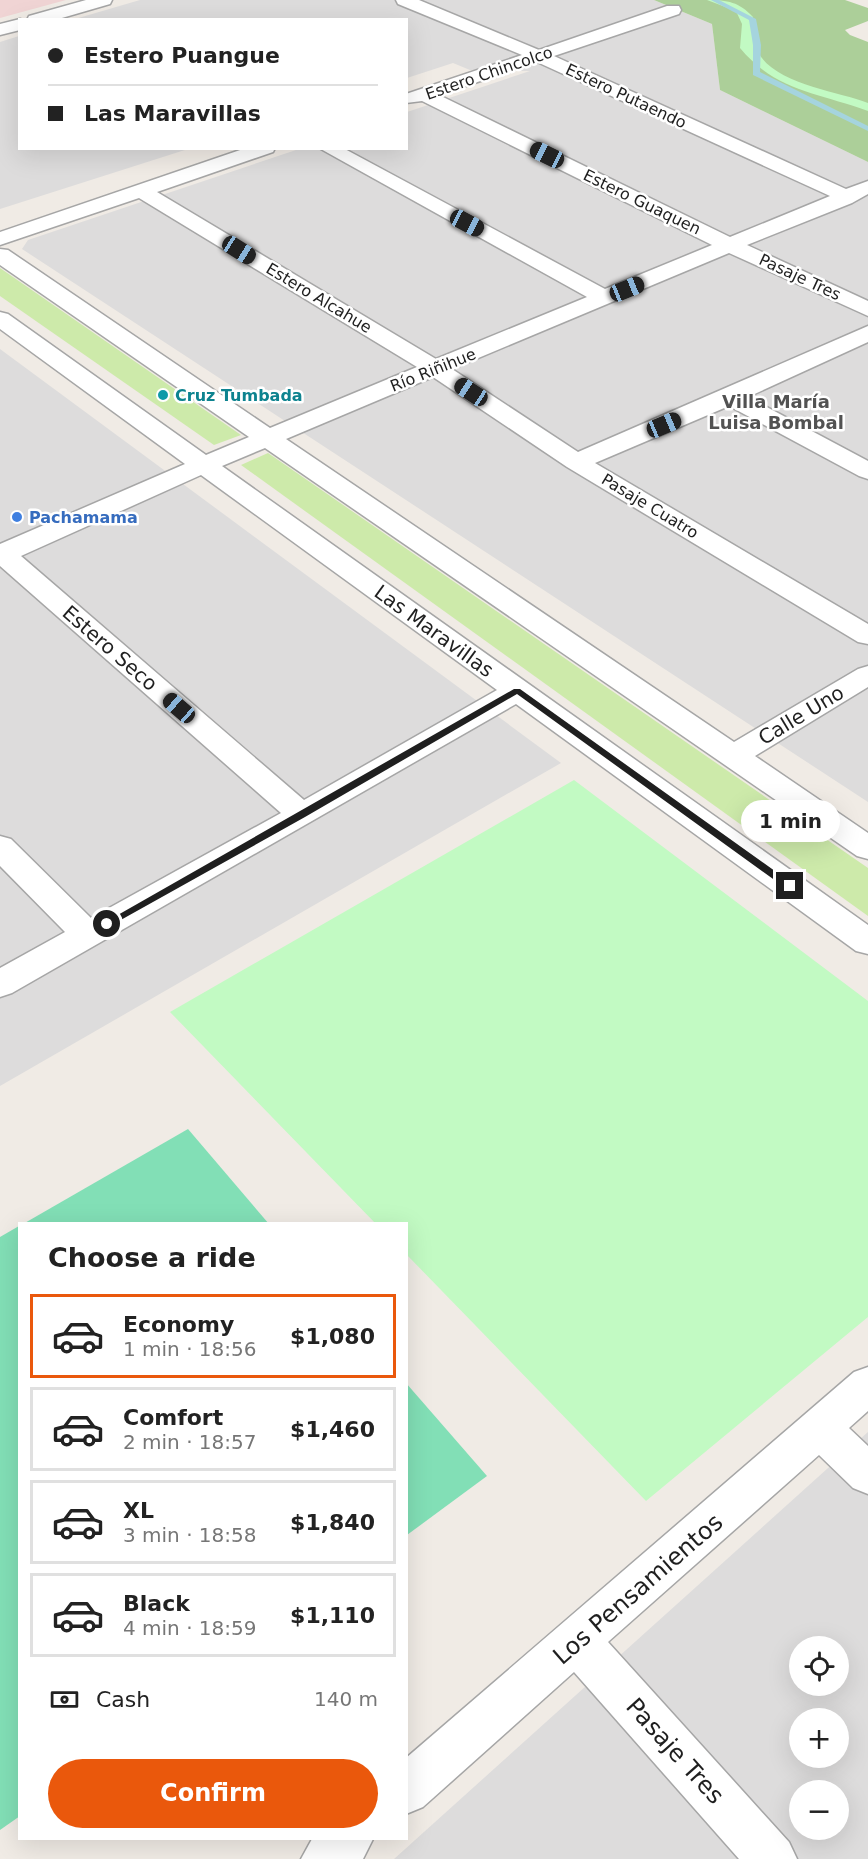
<!DOCTYPE html>
<meta charset="utf-8">
<style>
body{margin:0;font-family:"DejaVu Sans",sans-serif;background:#f6f6f6;color:#222;height:100vh;display:flex;flex-direction:column;font-size:22px;white-space:nowrap}
*{box-sizing:border-box;margin:0}
p{font-size:20px;color:#767676}
.icon{flex:none;width:33px;height:33px;fill:none;stroke:currentColor;stroke-width:2;stroke-linecap:round;stroke-linejoin:round}
.map{position:relative;flex:1;overflow:hidden}
.side{position:absolute;left:18px;top:1222px;width:390px;height:618px;display:flex;flex-direction:column;background:#fff;border-radius:0px;box-shadow:0 6px 24px #0002}
.side>*{flex:none}
.banner{position:absolute;left:18px;top:18px;width:390px;height:132px;border-radius:0px;box-shadow:0 6px 24px #0002;display:grid;align-content:center;height:132px;padding:0 30px;background:#fff}
.buttons{position:absolute;left:789px;top:1636px;display:grid;gap:12px}
.buttons a{display:grid;place-items:center;width:60px;height:60px;border-radius:50%;background:#fff;box-shadow:0 6px 24px #0002;font-size:30px}
.end{position:absolute;width:27px;height:27px;margin:-14px;border:8px solid #1f1f1f;background:#fff;box-shadow:0 0 0 3px #fff}
.from{border-radius:50%}
.bubble{position:absolute;height:42px;border-radius:21px;background:#fff;box-shadow:0 6px 24px #0002;font-size:20px;font-weight:800;line-height:42px;text-align:center}
.car{position:absolute;width:18px;height:36px;margin:-18px -9px;border-radius:8px;box-shadow:0 0 4px 2px #0007;background:linear-gradient(#222 24%,#8ab4d8 0 40%,#222 0 76%,#8ab4d8 0 86%,#222 0)}
.banner b{display:flex;align-items:center;gap:21px;height:57px;font-size:22px}
.banner b+b{border-top:2px solid #e0e0e0}
.banner i{width:15px;height:15px;background:#222}
ul{padding:0;list-style:none}
li{display:flex;align-items:center;gap:18px;height:84px;margin:0 12px 9px;padding:0 18px;border:3px solid #e0e0e0;border-radius:0px}
li div{flex:1}
li b{display:block;font-size:22px}
li em{font-style:normal;font-weight:800}
li.current{border-color:#ea580c}
li>.icon{width:54px;height:54px;stroke-width:1.5}
h2{padding:0 30px;font-size:27px;line-height:72px}
.pay{display:flex;align-items:center;gap:15px;height:66px;padding:0 30px;font-size:22px}
.pay p{margin-inline-start:auto}
.action{display:flex;gap:12px;margin-top:auto;padding:12px 30px}
.action a{flex:1;height:69px;border-radius:36px;background:#ea580c;color:#fff;font-size:24px;font-weight:800;line-height:69px;text-align:center}
.map>svg:first-child{display:block}
.residential{fill:#dddcdc;fill-rule:evenodd}
.commercial{fill:#f0d4d4}
.grass{fill:#cdeaaa}
.forest{fill:#accf99}
.park{fill:#c2fac3}
.pitch{fill:#82dfb6}
.lines{fill:none;stroke-linecap:round;stroke-linejoin:round}
.stream{fill:#a5d4de;fill-rule:evenodd}
.minor-casing{stroke:#a6a6a6;stroke-width:3}
.minor{fill:#fff;fill-rule:evenodd}
.route{fill:#1f1f1f}
.culture-dot{fill:#0f9aa8;stroke:#fff;stroke-width:2}
.shop-dot{fill:#3f7fe0;stroke:#fff;stroke-width:2}
.labels{text-anchor:middle;dominant-baseline:central;stroke-width:5;stroke-linejoin:round;paint-order:stroke}
.far-street-label{font-size:16px;fill:#1f1f1f;stroke:#fff}
.far-culture-label{font-size:16px;font-weight:bold;fill:#0d838f;stroke:#fff;text-anchor:start}
.far-shop-label{font-size:16px;font-weight:bold;fill:#366cbe;stroke:#fff;text-anchor:start}
.far-neighbourhood-label{font-size:18px;font-weight:bold;fill:#525252;stroke:#fff}
.street-label{font-size:20px;fill:#1f1f1f;stroke:#fff}
.near-street-label{font-size:24px;fill:#1f1f1f;stroke:#fff}
</style>
<div class="map">
<svg width="868" height="1859" viewBox="0 0 868 1859">
<rect width="100%" height="100%" fill="#f0ebe5"/>
<!-- residential -->
<g class="residential">
<path d="M140,0H654L712,24L720,90L868,162V802L22,249L28,240L299,149L406,148L407,112L530,71L470,70L453,63L407,78L406,20L75,19Z"/>
<path d="M19,36L20,148L188,149L0,209V42Z"/>
<path d="M0,349L561,763L0,1086Z"/>
<path d="M868,1432V1859H394ZM800,1647H838V1686H800ZM800,1719H838V1758H800ZM800,1791H838V1830H800Z"/>
</g>
<!-- commercial -->
<path class="commercial" d="M0,0H66L0,18Z"/>
<!-- grass -->
<g class="grass">
<path d="M0,268L241,435L214,445L0,296Z"/>
<path d="M268,453L868,868V916L241,465Z"/>
</g>
<!-- forest -->
<path class="forest" d="M654,0H845L868,8V21L845,30L850,35L868,42V162L720,90L712,24Z"/>
<!-- park -->
<g class="park">
<path d="M707,0C728,0 739,2 753,17C754,25 752,37 755,45C767,84 836,90 868,103V111C817,92 777,92 740,48L742,24L736,11Z"/>
<path d="M574,780L868,1001V1317L646,1501L407,1255L406,1224H376L170,1012Z"/>
</g>
<!-- pitch -->
<g class="pitch">
<path d="M188,1129L269,1224H23Z"/>
<path d="M19,1226L20,1816L0,1830V1237Z"/>
<path d="M406,1383L487,1476L407,1535H406Z"/>
</g>
<g class="lines">
<!-- stream -->
<path class="stream" d="M711,0H719L756,19L761,45L760,72L868,126V131L753,75V45L749,20Z"/>
<!-- minor casing -->
<g class="minor-casing">
<g id="minor">
<path d="M86,0H112L110,4L55,20H27L29,16Z"/>
<path d="M396,0H419L539,50L667,6H679L681,10L679,14L554,56L846,189L868,181V194L852,203L747,245L868,301V316L729,253L452,369L578,452L868,326V342L748,397L868,461V479L859,476L729,406L595,463L868,624V644L858,642L567,467L433,377L286,439L734,742L858,669L868,666V687L755,756L868,833V859L857,856L265,448L222,466L868,925V954L856,951L516,704L12,993L0,997V968L65,932L0,866V836L11,839L91,918L281,813L0,566V544L185,464L0,329V312L8,314L206,455L249,437L0,265V249L8,250L270,428L417,367L139,198L0,245V232L246,148H275L273,152L157,192L436,359L587,297L319,148H343L605,289L712,245L422,101L406,103V94L522,55L398,4ZM537,62L830,196L730,237L439,95ZM201,475L497,690L304,800L21,556Z"/>
<path d="M20,19L23,20H20V30L0,35V24Z"/>
<path d="M868,1367V1411L849,1428L868,1446V1494L853,1488L819,1455L608,1642L789,1842L797,1859H739L574,1672L423,1807L406,1814V1758L854,1372Z"/>
<path d="M312,1839H373L363,1859H301Z"/>
</g>
</g>
<!-- minor -->
<use href="#minor" class="minor"/>
</g>
<!-- route -->
<path class="route" d="M514,689H520L793,884V889H787L517,694L305,817L110,926L102,924Z"/>
<!-- markers -->
<circle class="culture-dot" cx="163" cy="395" r="6"/>
<circle class="shop-dot" cx="17" cy="517" r="6"/>
<g class="labels">
<!-- far-street labels -->
<g class="far-street-label">
<text transform="translate(489 73) rotate(-19)">Estero Chincolco</text>
<text transform="translate(626 96) rotate(25)">Estero Putaendo</text>
<text transform="translate(642 202) rotate(26)">Estero Guaquen</text>
<text transform="translate(800 277) rotate(25)">Pasaje Tres</text>
<text transform="translate(319 298) rotate(31)">Estero Alcahue</text>
<text transform="translate(433 370) rotate(-22)">Río Riñihue</text>
<text transform="translate(650 506) rotate(31)">Pasaje Cuatro</text>
</g>
<!-- far-culture labels -->
<g class="far-culture-label">
<text x="175" y="395">Cruz Tumbada</text>
</g>
<!-- far-shop labels -->
<g class="far-shop-label">
<text x="29" y="517">Pachamama</text>
</g>
<!-- far-neighbourhood labels -->
<g class="far-neighbourhood-label">
<text x="776" y="401">Villa María<tspan x="776" dy="21">Luisa Bombal</tspan></text>
</g>
<!-- street labels -->
<g class="street-label">
<text transform="translate(434 631) rotate(36)">Las Maravillas</text>
<text transform="translate(110 648) rotate(41)">Estero Seco</text>
<text transform="translate(801 715) rotate(-31)">Calle Uno</text>
</g>
<!-- near-street labels -->
<g class="near-street-label">
<text transform="translate(638 1589) rotate(-41)">Los Pensamientos</text>
<text transform="translate(675 1751) rotate(48)">Pasaje Tres</text>
</g>
</g>
</svg>
<div class="buttons">
<a><svg class="icon" aria-label="locate" viewBox="0 0 24 24"><circle cx="12" cy="12" r="6"/><path d="M12 2v4M12 18v4M2 12h4M18 12h4"/></svg></a>
<a>+</a>
<a>−</a>
</div>
<i class="end from" style="left:107px;top:924px"></i>
<i class="end" style="left:790px;top:886px"></i>
<div class="bubble" style="left:741px;top:800px;width:99px">1 min</div>
<i class="car" style="left:547px;top:155px;rotate:296deg"></i>
<i class="car" style="left:467px;top:223px;rotate:118deg"></i>
<i class="car" style="left:239px;top:250px;rotate:122deg"></i>
<i class="car" style="left:627px;top:289px;rotate:68deg"></i>
<i class="car" style="left:471px;top:392px;rotate:303deg"></i>
<i class="car" style="left:664px;top:425px;rotate:67deg"></i>
<i class="car" style="left:179px;top:708px;rotate:311deg"></i>
<div class="banner">
<b><i class="from"></i>Estero Puangue</b>
<b><i></i>Las Maravillas</b>
</div>
<section class="side">
<h2>Choose a ride</h2>
<ul>
<li class="current"><svg class="icon" aria-label="car" viewBox="0 0 24 24"><path d="M5 17H2v-5l4-1 3-4h7l3 4 3 1v5h-3M9 17h6M6 11h13"/><circle cx="7" cy="17" r="2"/><circle cx="17" cy="17" r="2"/></svg><div><b>Economy</b><p>1 min · 18:56</p></div><em>$1,080</em></li>
<li><svg class="icon" aria-label="car" viewBox="0 0 24 24"><path d="M5 17H2v-5l4-1 3-4h7l3 4 3 1v5h-3M9 17h6M6 11h13"/><circle cx="7" cy="17" r="2"/><circle cx="17" cy="17" r="2"/></svg><div><b>Comfort</b><p>2 min · 18:57</p></div><em>$1,460</em></li>
<li><svg class="icon" aria-label="car" viewBox="0 0 24 24"><path d="M5 17H2v-5l4-1 3-4h7l3 4 3 1v5h-3M9 17h6M6 11h13"/><circle cx="7" cy="17" r="2"/><circle cx="17" cy="17" r="2"/></svg><div><b>XL</b><p>3 min · 18:58</p></div><em>$1,840</em></li>
<li><svg class="icon" aria-label="car" viewBox="0 0 24 24"><path d="M5 17H2v-5l4-1 3-4h7l3 4 3 1v5h-3M9 17h6M6 11h13"/><circle cx="7" cy="17" r="2"/><circle cx="17" cy="17" r="2"/></svg><div><b>Black</b><p>4 min · 18:59</p></div><em>$1,110</em></li>
</ul>
<div class="pay"><svg class="icon" aria-label="cash" viewBox="0 0 24 24"><path d="M3 7h18v10H3z"/><circle cx="12" cy="12" r="2"/></svg>Cash<p>140 m</p></div>
<div class="action"><a>Confirm</a></div>
</section>
</div>
